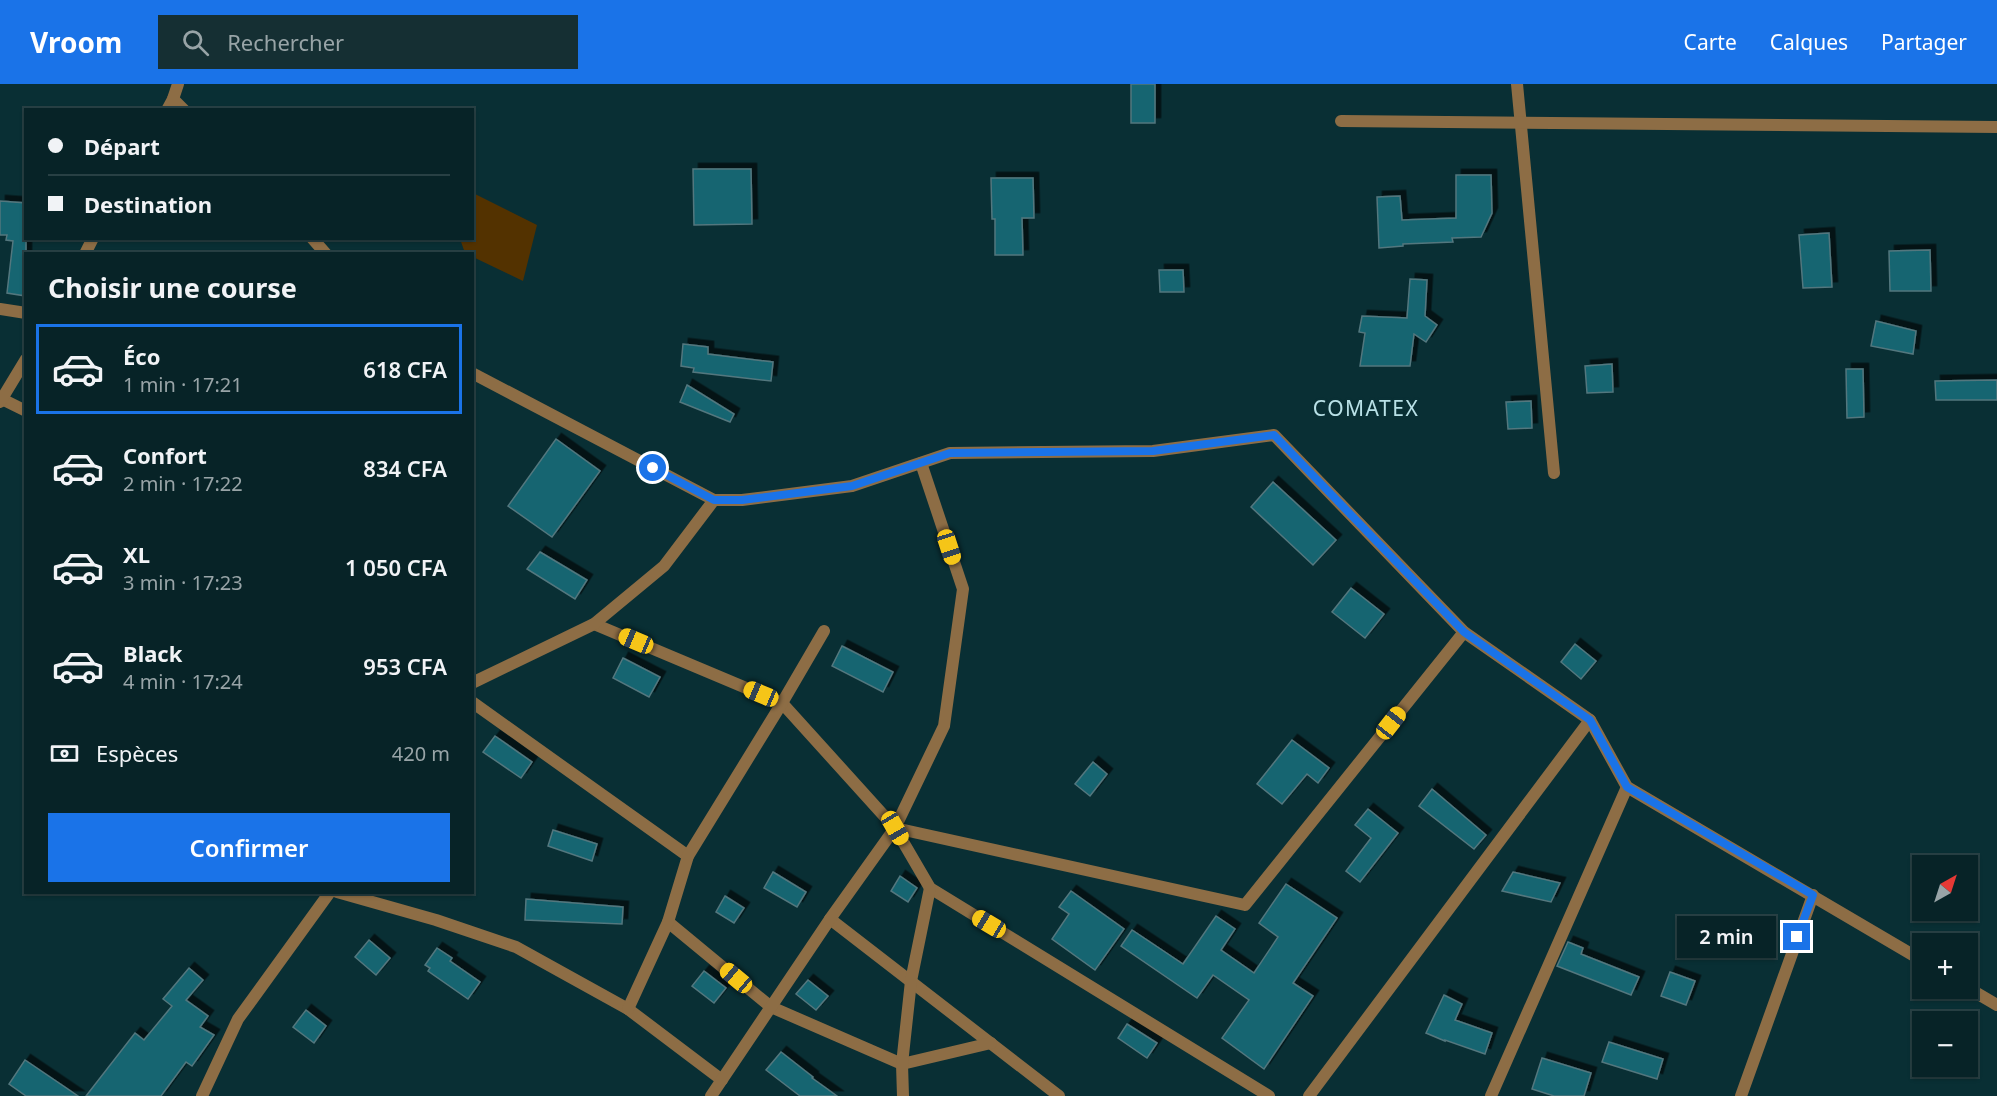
<!DOCTYPE html>
<html lang="fr">
<meta charset="utf-8">
<style>
body{margin:0;font-family:"Noto Sans",sans-serif;background:#152f33;color:#f1f3f6;height:100vh;display:flex;flex-direction:column;font-size:22px;white-space:nowrap}
*{box-sizing:border-box;margin:0}
p{font-size:20px;color:#98a4a7}
.icon{flex:none;width:33px;height:33px;fill:none;stroke:currentColor;stroke-width:2;stroke-linecap:round;stroke-linejoin:round}
.map{position:relative;flex:1;overflow:hidden}
.drawer{position:absolute;left:24px;top:168px;width:450px;height:642px;display:flex;flex-direction:column;background:#072327;border-radius:0px;box-shadow:0 2px 4px #0004,0 0 0 2px #284044}
.drawer>*{flex:none}
.hud{position:absolute;left:24px;top:24px;width:450px;height:132px;border-radius:0px;box-shadow:0 2px 4px #0004,0 0 0 2px #284044;display:grid;align-content:center;height:132px;padding:0 24px;background:#072327}
.needle{width:39px;rotate:39deg}
.controls{position:absolute;left:1912px;top:771px;display:grid;gap:12px}
.controls a{display:grid;place-items:center;width:66px;height:66px;border-radius:0px;background:#072327;box-shadow:0 2px 4px #0004,0 0 0 2px #284044;font-size:30px}
.end{position:absolute;width:27px;height:27px;margin:-14px;border:8px solid #1a73e8;background:#fff;box-shadow:0 0 0 3px #fff}
.from{border-radius:50%}
.bubble{position:absolute;height:42px;border-radius:0px;background:#072327;box-shadow:0 2px 4px #0004,0 0 0 2px #284044;font-size:20px;font-weight:600;line-height:42px;text-align:center}
.car{position:absolute;width:18px;height:36px;margin:-18px -9px;border-radius:8px;box-shadow:0 0 4px 2px #0007;background:linear-gradient(#f5c518 24%,#345 0 40%,#f5c518 0 76%,#345 0 86%,#f5c518 0)}
.hud b{display:flex;align-items:center;gap:21px;height:57px;font-size:22px}
.hud b+b{border-top:2px solid #284044}
.hud i{width:15px;height:15px;background:#f1f3f6}
ul{padding:0;list-style:none}
li{display:flex;align-items:center;gap:18px;height:90px;margin:0 12px 9px;padding:0 12px;border:3px solid transparent;border-radius:0px}
li div{flex:1}
li b{display:block;font-size:22px}
li em{font-style:normal;font-weight:600}
li.on{border-color:#1a73e8}
li>.icon{width:54px;height:54px;stroke-width:1.5}
h2{padding:0 24px;font-size:27px;line-height:72px}
.pay{display:flex;align-items:center;gap:15px;height:66px;padding:0 24px;font-size:22px}
.pay p{margin-inline-start:auto}
.primary-button{display:flex;gap:12px;margin-top:auto;padding:12px 24px}
.primary-button a{flex:1;height:69px;border-radius:0px;background:#1a73e8;color:#fff;font-size:24px;font-weight:600;line-height:69px;text-align:center}
header{display:flex;align-items:center;gap:36px;box-sizing:border-box;height:84px;padding:0 30px;background:#1a73e8;color:#fff}
header strong{font-size:28px}
nav{display:flex;gap:33px;margin-inline-start:auto;font-size:21px}
.search{width:420px;height:54px;background:#152f33;display:flex;align-items:center;gap:15px;box-sizing:border-box;padding:0 21px;border-radius:0px;color:#98a4a7;font-size:22px}
.map>svg:first-child{display:block}
.green{fill:#533200}
.building{fill:#146571;stroke:#53777e;stroke-width:1.5;filter:url(#shadow)}
.lines{fill:none;stroke-linecap:round;stroke-linejoin:round}
.street{stroke:#8d6d45;stroke-width:12}
.route{stroke:#1a73e8;stroke-width:8}
.labels{text-anchor:middle;dominant-baseline:central;stroke-width:4.5;stroke-linejoin:round;paint-order:stroke}
.quarter-label{font-size:21px;letter-spacing:1.5px;fill:#b9e1e7;stroke:#092f34}
</style>
<header>
<strong>Vroom</strong>
<div class="search"><svg class="icon" aria-label="search" viewBox="0 0 24 24"><circle cx="10" cy="10" r="6"/><path d="M15 15l6 6"/></svg>Rechercher</div>
<nav><a>Carte</a><a>Calques</a><a>Partager</a></nav>
</header>
<div class="map">
<svg width="1997" height="1012" viewBox="0 0 1997 1012">
<defs>
<filter id="shadow"><feDropShadow dx="5.5" dy="-5.5" stdDeviation="0" flood-color="#0009"/></filter>
</defs>
<rect width="100%" height="100%" fill="#092f34"/>
<!-- green -->
<path class="green" d="M473,109L537,141L523,197L473,173L472,170L465,169L460,155L472,154Z"/>
<!-- building -->
<g class="building">
<rect x="1131" y="0" width="24" height="39"/>
<path d="M693,85H751L752,140L694,141Z"/>
<path d="M1456,91H1491L1492,129L1481,153L1452,154L1453,158L1403,160V162L1379,164L1377,113L1400,112L1402,136L1456,134Z"/>
<path d="M991,94H1033L1034,134H1022L1023,171H995V135H992Z"/>
<path d="M0,117L26,119V212L7,209L13,157L6,156L7,151H0Z"/>
<path d="M1829,149L1832,203L1803,204L1799,151Z"/>
<path d="M1930,166L1931,207H1890L1889,167Z"/>
<path d="M1159,186H1183L1184,208H1160Z"/>
<path d="M1410,195L1427,196L1425,232L1437,241L1426,258L1414,250L1410,282H1360L1365,249L1359,248L1362,232L1407,234Z"/>
<path d="M1876,237L1916,247L1913,270L1871,262Z"/>
<path d="M683,260L708,263V270L773,278L771,297L693,288L694,284L681,282Z"/>
<path d="M1612,280L1613,308L1587,309L1585,282Z"/>
<path d="M1846,285H1863L1864,333L1847,334Z"/>
<path d="M1997,296V316H1936L1935,297Z"/>
<path d="M687,301L734,330L730,338L680,318Z"/>
<path d="M1531,317L1532,344L1508,345L1506,318Z"/>
<path d="M556,355L600,387L552,453L508,422Z"/>
<path d="M1273,398L1336,456L1313,481L1251,423Z"/>
<path d="M540,468L587,496L575,515L527,485Z"/>
<path d="M1351,504L1384,530L1365,554L1332,528Z"/>
<path d="M1575,560L1596,577L1581,595L1561,578Z"/>
<path d="M842,562L893,588L883,608L832,582Z"/>
<path d="M623,574L660,593L649,613L613,594Z"/>
<path d="M495,652L532,678L521,694L483,668Z"/>
<path d="M1292,656L1329,684L1318,699L1307,690L1282,720L1257,700Z"/>
<path d="M1093,678L1107,690L1090,712L1075,700Z"/>
<path d="M1432,705L1486,751L1474,765L1419,722Z"/>
<path d="M1368,725L1398,749L1360,798L1346,787L1371,754L1355,741Z"/>
<path d="M553,746L597,760L592,777L548,762Z"/>
<path d="M773,788L806,808L797,823L764,804Z"/>
<path d="M1513,788L1560,799L1551,818L1502,807Z"/>
<path d="M900,792L917,804L908,818L891,807Z"/>
<path d="M1286,800L1337,834L1293,899L1313,912L1264,985L1222,954L1249,916L1213,891L1197,914L1121,862L1132,846L1183,880L1216,832L1235,845L1221,866L1254,889L1278,853L1259,839Z"/>
<path d="M1071,807L1124,845L1095,886L1052,855L1069,830L1059,823Z"/>
<path d="M725,812L744,824L734,839L716,828Z"/>
<path d="M526,815L623,823L622,840L525,836Z"/>
<path d="M369,856L390,874L376,891L355,873Z"/>
<path d="M1568,858L1583,864L1581,870L1639,893L1631,911L1557,882Z"/>
<path d="M437,864L452,874L450,877L480,898L468,915L428,887L430,884L425,881Z"/>
<path d="M189,884L203,896L186,916L208,932L200,943L214,951L192,982L186,978L161,1012H86L135,949L144,956L172,922L163,915Z"/>
<path d="M704,887L726,904L714,919L692,902Z"/>
<path d="M1670,888L1695,897L1686,921L1661,912Z"/>
<path d="M808,896L828,912L816,926L796,910Z"/>
<path d="M1444,911L1462,920L1455,936L1492,949L1485,970L1445,956V957L1426,949Z"/>
<path d="M306,926L326,942L314,959L293,943Z"/>
<path d="M1127,940L1157,959L1147,974L1118,954Z"/>
<path d="M1609,958L1663,975L1657,995L1602,978Z"/>
<path d="M781,968L813,993L812,994L837,1012H800L766,986Z"/>
<path d="M1542,974L1591,989L1584,1012H1554L1532,1005Z"/>
<path d="M25,976L78,1012H26L9,1000Z"/>
</g>
<g class="lines">
<!-- street -->
<g class="street">
<path d="M1517,0L1554,389"/>
<path d="M173,15L184,26"/>
<path d="M167,26L173,15L178,0"/>
<path d="M1341,37L1997,43"/>
<path d="M312,154L326,170"/>
<path d="M85,170L93,154"/>
<path d="M0,225L26,229"/>
<path d="M472,289L714,416H742L852,402L950,369L1153,367L1274,351L1464,548L1590,636L1627,703L1923,877"/>
<path d="M2,315L26,327"/>
<path d="M0,318L26,275"/>
<path d="M594,540L782,619L895,744L930,804L1269,1012"/>
<path d="M472,599L594,540L664,482L714,416"/>
<path d="M472,618L688,772"/>
<path d="M895,744L1245,821L1464,548"/>
<path d="M337,808L436,836L516,863L628,925L722,996"/>
<path d="M830,835L1059,1012"/>
<path d="M668,838L771,923L902,980L991,959"/>
<path d="M1968,904L1997,921"/>
<path d="M628,925L668,838L688,772L782,619L824,547"/>
<path d="M202,1012L238,935L330,808"/>
<path d="M711,1012L830,835L895,744L944,642L963,505L921,379"/>
<path d="M903,1012L902,980L911,897L930,804"/>
<path d="M1309,1012L1590,636"/>
<path d="M1491,1012L1627,703"/>
<path d="M1741,1012L1813,811"/>
</g>
</g>
<g class="lines">
<!-- route -->
<path class="route" d="M653,384L714,416H742L852,402L950,369L1153,367L1274,351L1464,548L1590,636L1627,703L1813,811L1797,853"/>
</g>
<g class="labels">
<!-- quarter labels -->
<g class="quarter-label">
<text x="1366" y="324">COMATEX</text>
</g>
</g>
</svg>
<div class="controls">
<a><svg class="needle" viewBox="-14 -14 28 28"><path d="M0-13l5 13h-10z" fill="#e53935"/><path d="M0 13l5-13h-10z" fill="#98a4a7"/></svg></a>
<a>+</a>
<a>−</a>
</div>
<i class="end from" style="left:653px;top:384px"></i>
<i class="end" style="left:1797px;top:853px"></i>
<div class="bubble" style="left:1677px;top:832px;width:99px">2 min</div>
<i class="car" style="left:949px;top:463px;rotate:162deg"></i>
<i class="car" style="left:636px;top:557px;rotate:293deg"></i>
<i class="car" style="left:761px;top:610px;rotate:293deg"></i>
<i class="car" style="left:1391px;top:639px;rotate:38deg"></i>
<i class="car" style="left:895px;top:744px;rotate:150deg"></i>
<i class="car" style="left:989px;top:840px;rotate:301deg"></i>
<i class="car" style="left:736px;top:894px;rotate:310deg"></i>
<div class="hud">
<b><i class="from"></i>Départ</b>
<b><i></i>Destination</b>
</div>
<section class="drawer">
<h2>Choisir une course</h2>
<ul>
<li class="on"><svg class="icon" aria-label="car" viewBox="0 0 24 24"><path d="M5 17H2v-5l4-1 3-4h7l3 4 3 1v5h-3M9 17h6M6 11h13"/><circle cx="7" cy="17" r="2"/><circle cx="17" cy="17" r="2"/></svg><div><b>Éco</b><p>1 min · 17:21</p></div><em>618 CFA</em></li>
<li><svg class="icon" aria-label="car" viewBox="0 0 24 24"><path d="M5 17H2v-5l4-1 3-4h7l3 4 3 1v5h-3M9 17h6M6 11h13"/><circle cx="7" cy="17" r="2"/><circle cx="17" cy="17" r="2"/></svg><div><b>Confort</b><p>2 min · 17:22</p></div><em>834 CFA</em></li>
<li><svg class="icon" aria-label="car" viewBox="0 0 24 24"><path d="M5 17H2v-5l4-1 3-4h7l3 4 3 1v5h-3M9 17h6M6 11h13"/><circle cx="7" cy="17" r="2"/><circle cx="17" cy="17" r="2"/></svg><div><b>XL</b><p>3 min · 17:23</p></div><em>1 050 CFA</em></li>
<li><svg class="icon" aria-label="car" viewBox="0 0 24 24"><path d="M5 17H2v-5l4-1 3-4h7l3 4 3 1v5h-3M9 17h6M6 11h13"/><circle cx="7" cy="17" r="2"/><circle cx="17" cy="17" r="2"/></svg><div><b>Black</b><p>4 min · 17:24</p></div><em>953 CFA</em></li>
</ul>
<div class="pay"><svg class="icon" aria-label="cash" viewBox="0 0 24 24"><path d="M3 7h18v10H3z"/><circle cx="12" cy="12" r="2"/></svg>Espèces<p>420 m</p></div>
<div class="primary-button"><a>Confirmer</a></div>
</section>
</div>
